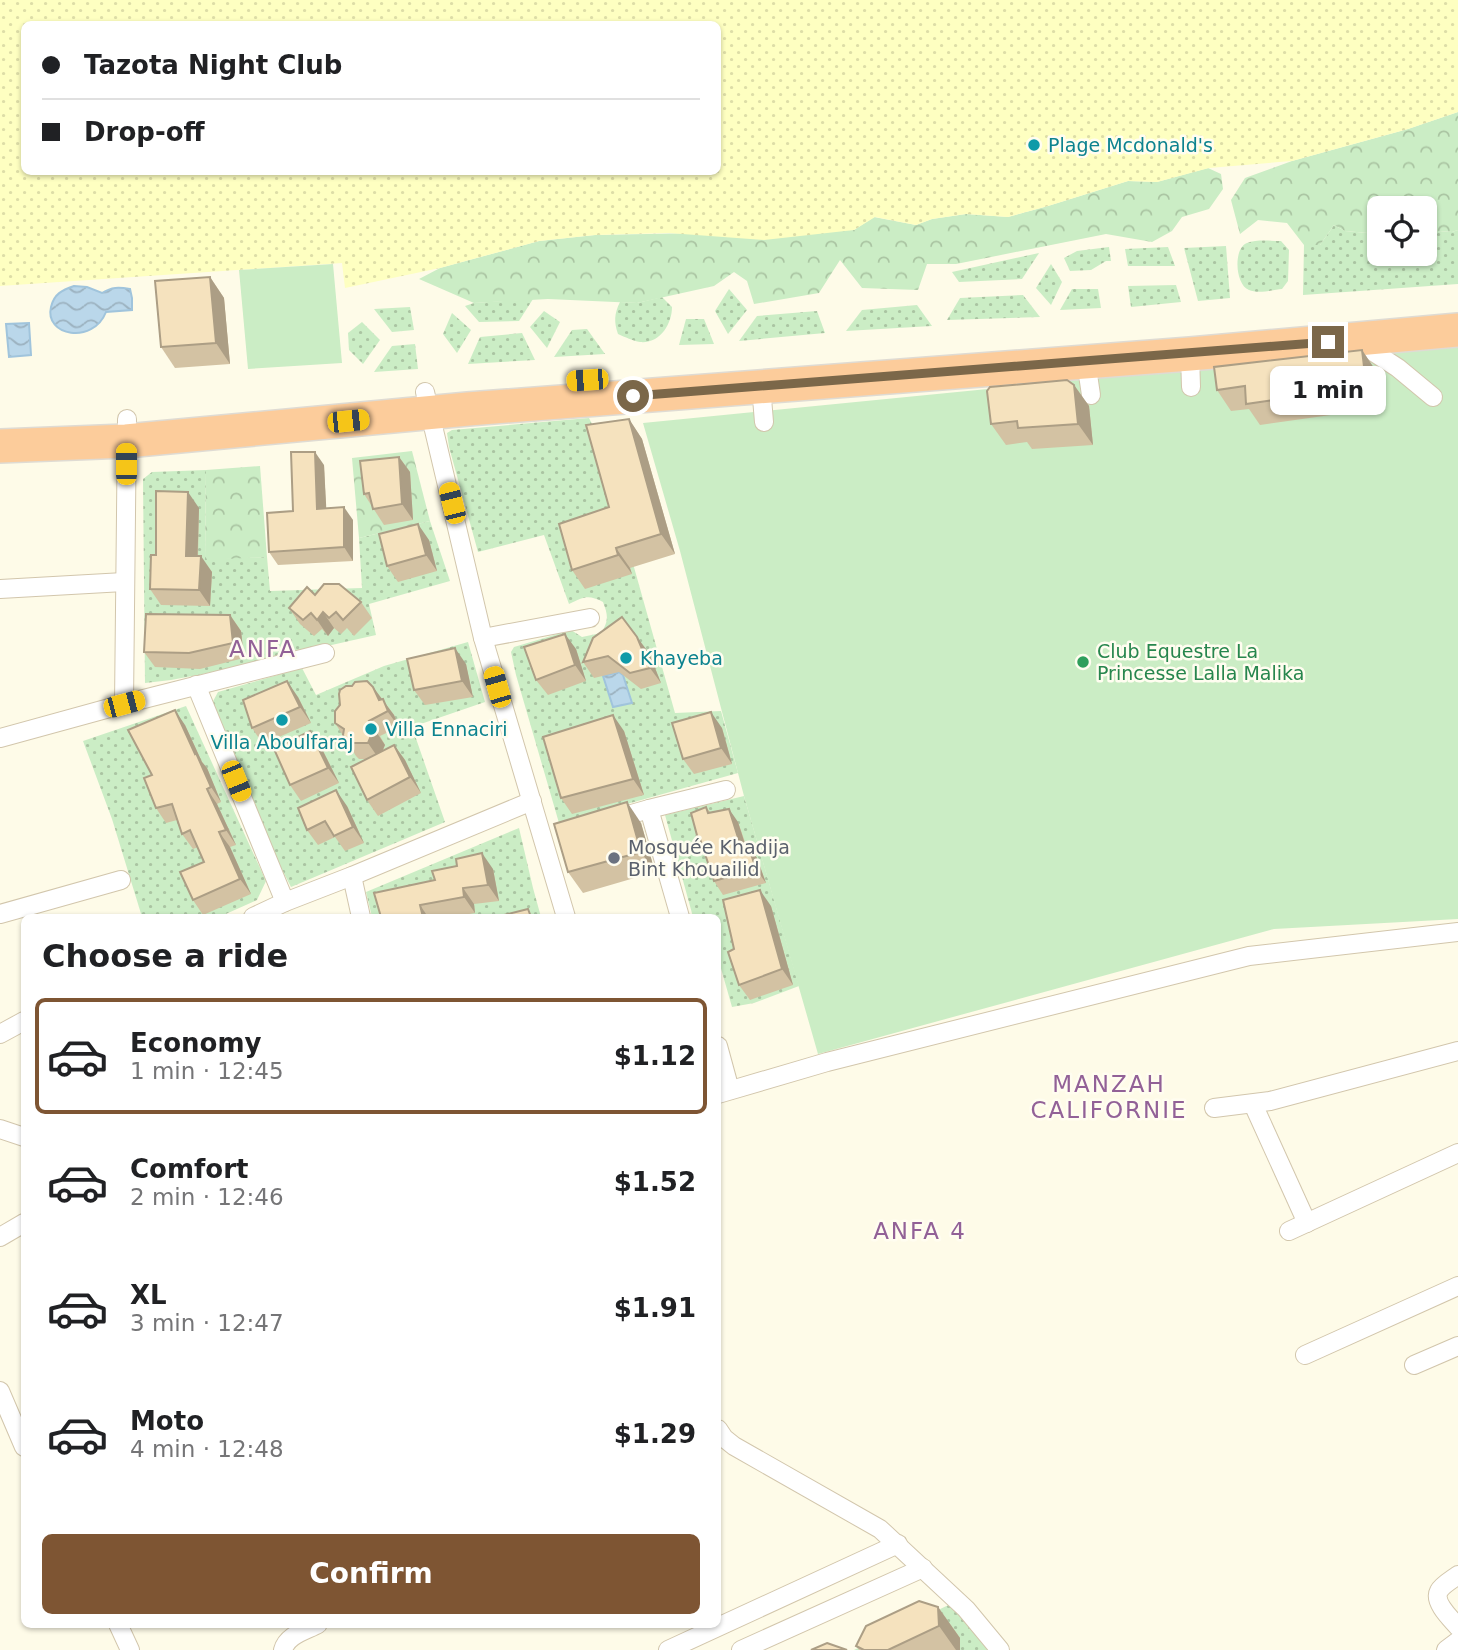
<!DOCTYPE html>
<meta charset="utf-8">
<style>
body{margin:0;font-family:"DejaVu Sans",sans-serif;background:#f6f6f6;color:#202124;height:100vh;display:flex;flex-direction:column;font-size:26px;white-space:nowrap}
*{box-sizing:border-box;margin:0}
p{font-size:23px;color:#757577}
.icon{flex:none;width:38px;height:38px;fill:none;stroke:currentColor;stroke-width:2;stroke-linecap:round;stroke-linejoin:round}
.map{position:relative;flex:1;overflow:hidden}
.drawer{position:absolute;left:21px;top:914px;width:700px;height:714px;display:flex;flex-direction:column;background:#fff;border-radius:10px;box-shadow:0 2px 5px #0004}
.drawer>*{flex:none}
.top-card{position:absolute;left:21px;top:21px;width:700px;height:154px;border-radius:10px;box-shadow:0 2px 5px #0004;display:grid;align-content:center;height:154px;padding:0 21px;background:#fff}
.controls{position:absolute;left:1367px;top:196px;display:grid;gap:14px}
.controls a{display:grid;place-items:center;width:70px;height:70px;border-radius:10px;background:#fff;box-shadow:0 2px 5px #0004;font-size:35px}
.end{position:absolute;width:32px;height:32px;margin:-16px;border:9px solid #7b6749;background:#fff;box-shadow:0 0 0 4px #fff}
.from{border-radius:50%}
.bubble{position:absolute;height:49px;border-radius:10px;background:#fff;box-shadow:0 2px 5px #0004;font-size:23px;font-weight:600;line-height:49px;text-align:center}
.car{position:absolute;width:21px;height:42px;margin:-21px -10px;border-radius:9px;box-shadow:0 0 5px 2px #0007;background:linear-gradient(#f5c518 24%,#345 0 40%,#f5c518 0 76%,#345 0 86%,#f5c518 0)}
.top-card b{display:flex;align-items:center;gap:24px;height:66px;font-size:26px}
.top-card b+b{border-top:2px solid #e0e0e0}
.top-card i{width:18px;height:18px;background:#202124}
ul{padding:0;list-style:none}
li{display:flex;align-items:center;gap:21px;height:116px;margin:0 14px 10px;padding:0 7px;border:4px solid transparent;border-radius:10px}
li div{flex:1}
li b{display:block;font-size:26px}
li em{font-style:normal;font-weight:600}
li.selected{border-color:#7e5533}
li>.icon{width:63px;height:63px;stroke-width:1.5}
h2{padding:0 21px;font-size:32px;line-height:84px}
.button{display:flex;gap:14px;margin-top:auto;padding:14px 21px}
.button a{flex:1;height:80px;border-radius:10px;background:#7e5533;color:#fff;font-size:28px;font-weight:600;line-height:80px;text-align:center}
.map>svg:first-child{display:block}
.grass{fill:url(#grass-dots)}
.forest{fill:url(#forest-crowns)}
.sand{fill:url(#sand-dots);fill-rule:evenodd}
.pitch{fill:#cbedc5}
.water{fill:url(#water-waves);stroke:#a0c4dc;stroke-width:2}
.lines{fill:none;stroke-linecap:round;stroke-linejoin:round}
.street-casing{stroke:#d2c6ac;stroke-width:20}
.highway-casing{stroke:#dfdbd3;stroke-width:36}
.street{stroke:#fff;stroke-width:18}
.highway{stroke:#fccc9b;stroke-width:33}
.wall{fill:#d3c2a3}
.shaded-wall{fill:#ac9e85}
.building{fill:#f5e2be;stroke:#ac9e85;stroke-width:2}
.route{stroke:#7b6749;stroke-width:9}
.culture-dot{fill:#0f9aa8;stroke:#fffdf0;stroke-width:2.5}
.leisure-dot{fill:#2e9e5b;stroke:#fffdf0;stroke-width:2.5}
.worship-dot{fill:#6b7280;stroke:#fffdf0;stroke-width:2.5}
.labels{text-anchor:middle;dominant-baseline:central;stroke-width:5;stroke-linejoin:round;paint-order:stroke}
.culture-label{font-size:19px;fill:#0d838f;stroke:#fffdf0;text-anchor:start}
.leisure-label{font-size:19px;fill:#27864d;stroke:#fffdf0;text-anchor:start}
.worship-label{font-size:19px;fill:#5b616d;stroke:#fffdf0;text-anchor:start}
.quarter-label{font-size:23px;letter-spacing:2px;fill:#926197;stroke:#fffdf0}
</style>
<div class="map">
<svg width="1458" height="1650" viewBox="0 0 1458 1650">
<defs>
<pattern id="grass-dots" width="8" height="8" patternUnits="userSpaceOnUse" patternTransform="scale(1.75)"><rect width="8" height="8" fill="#cbedc5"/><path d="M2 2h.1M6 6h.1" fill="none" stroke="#aac4a2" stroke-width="1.8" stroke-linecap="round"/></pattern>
<pattern id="forest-crowns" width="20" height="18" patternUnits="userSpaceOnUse" patternTransform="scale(1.75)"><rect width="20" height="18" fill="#cbedc5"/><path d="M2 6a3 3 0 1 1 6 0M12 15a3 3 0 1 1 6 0" fill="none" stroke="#aac4a2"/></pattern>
<pattern id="sand-dots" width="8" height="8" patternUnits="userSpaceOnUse" patternTransform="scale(1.75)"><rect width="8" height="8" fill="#feffc1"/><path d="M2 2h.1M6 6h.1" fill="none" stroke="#dddda7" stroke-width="1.8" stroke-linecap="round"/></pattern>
<pattern id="water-waves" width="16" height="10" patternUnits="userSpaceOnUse" patternTransform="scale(1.75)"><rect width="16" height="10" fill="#bad7ea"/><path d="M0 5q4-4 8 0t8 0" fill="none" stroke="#9cb2c0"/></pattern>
</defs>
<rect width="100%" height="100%" fill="#fefbe8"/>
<!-- grass -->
<g class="grass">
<path d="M1334,225L1345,231L1379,234V254H1424L1425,230L1452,232L1458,230V284L1303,295L1304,245H1320Z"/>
<path d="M1281,241L1289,250L1288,281L1282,289C1272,290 1258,294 1249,290C1235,285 1233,248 1247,243C1257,239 1271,241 1281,241Z"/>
<path d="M1226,246L1230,298L1198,301L1184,248Z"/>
<path d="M1109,247L1111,261H1106L1091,270L1070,271L1064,258L1077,251Z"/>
<path d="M1168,247L1175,266H1128L1125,249Z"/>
<path d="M1039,253L1022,279L959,282L952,272Z"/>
<path d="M1051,264L1062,282L1051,305L1036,288Z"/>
<path d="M1176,285L1181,302L1131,307L1128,286Z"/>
<path d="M729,289L747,310L728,334L715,311Z"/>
<path d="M1072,289H1098L1101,308L1060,310Z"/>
<path d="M1023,295L1040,317L947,320L960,298Z"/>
<path d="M662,297L672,307C672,324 660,344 640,342C633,341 625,337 618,334C614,322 614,314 620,302L637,303Z"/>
<path d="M533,299L519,321L479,322L465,306L474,303Z"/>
<path d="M917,305L932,326L846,331L862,310Z"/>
<path d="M410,307L414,330L392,332L374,309Z"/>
<path d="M544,311L560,322L547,348L530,327Z"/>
<path d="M817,311L825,333L739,341L757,316Z"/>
<path d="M452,313L471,330L457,353L443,334Z"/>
<path d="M686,319H704L714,344L679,345Z"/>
<path d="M362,322L380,340L363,364L349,350L348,333Z"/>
<path d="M587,329L605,354L554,357L572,330Z"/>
<path d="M522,333L535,360L468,364L480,337Z"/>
<path d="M415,344L418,369L374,372L392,346Z"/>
<path d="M589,418L596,432L675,713L721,711L738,773L559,823L516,675L511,652L514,647L571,630L582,637L601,633C609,621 608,615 603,602C588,594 584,597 569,604L544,535L478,552L449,447L447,433L452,430Z"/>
<path d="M206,470L205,559L267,557L270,591L362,588L359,538L430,521L450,581L369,604L376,635L203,674L171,680L145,683L143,479L152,472Z"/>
<path d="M468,642L485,702L412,727L445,822L291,887L261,829L211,705L218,692L302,668L316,695L384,666Z"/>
<path d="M186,706L266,881L257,900L219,917H142L112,819L83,741Z"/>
<path d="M744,796L799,986L754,1003L732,1007L718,958V917H693L665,815Z"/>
<path d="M519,828L533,888L541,917H372L366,892Z"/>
<path d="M957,1601L1000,1650H854Z"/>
</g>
<!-- forest -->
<g class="forest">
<path d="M1458,112V230L1452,232L1425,230L1424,208H1379V234L1345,231L1334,225L1320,245H1304L1287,223L1258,220L1240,234L1231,200L1245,178L1292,161L1408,129Z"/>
<path d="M1208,168L1221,174L1223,189L1209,209L1182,217L1172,231L1152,242L1106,234L956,264H927L918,290L862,288L840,260L819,293L754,304L747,281L734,272L714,286L637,303L548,299L474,303L419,279L440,268L539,241L595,235L854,230L874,217L916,225L932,219L966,214L1008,217L1048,206L1128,181L1157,182Z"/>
<path d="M412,451L430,521L359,538L352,458Z"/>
<path d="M260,466L267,557L205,560L206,470Z"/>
</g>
<!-- sand -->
<path class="sand" d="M0,0H1458V112L1408,129L1292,161L1209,168L1157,182L1128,181L1048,206L1008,217L966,214L932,219L916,225L875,217L854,230L764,240L669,233L595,235L539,241L440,268L345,288L342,263L0,286ZM24,24H718V172H24Z"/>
<!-- pitch -->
<g class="pitch">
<path d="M333,264L342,363L248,369L239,270Z"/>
<path d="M1458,337V919L1274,929L818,1054L744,796L680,551L643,423L1403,348Z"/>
</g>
<!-- water -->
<g class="water">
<path d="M74,286L87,287L102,293C112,287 118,287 130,289L132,298V310L106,312C93,345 44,336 51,307C54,294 62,290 74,286Z"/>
<path d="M29,323L31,355L9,357L6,324Z"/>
<path d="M619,672L623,675L632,703L613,707L603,676Z"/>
</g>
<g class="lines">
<!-- street casing -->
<g class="street-casing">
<g id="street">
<path d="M1358,342L1398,368L1433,397"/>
<path d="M1190,354L1191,387"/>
<path d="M1086,361L1091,395"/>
<path d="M761,386L764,422"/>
<path d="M425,392L483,638L566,917"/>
<path d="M0,589L124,582"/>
<path d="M483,638L590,618"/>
<path d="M196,685L285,902"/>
<path d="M124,704L127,419"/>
<path d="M0,738L124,704L325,653"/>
<path d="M649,809L726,790"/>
<path d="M614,819L649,809L680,917"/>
<path d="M352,876L361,917"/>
<path d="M0,914L121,880"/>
<path d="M253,917L285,902L352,876L532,801"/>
<path d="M0,1034L24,1021"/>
<path d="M718,1046L730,1090"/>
<path d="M718,1094L827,1062L1249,956L1458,932"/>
<path d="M1253,1104L1307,1223"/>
<path d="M1214,1108L1270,1101L1458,1051"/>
<path d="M0,1129L24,1137"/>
<path d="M1289,1231L1458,1153"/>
<path d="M0,1237L24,1223"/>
<path d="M1305,1355L1458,1286"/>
<path d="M1414,1365L1458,1346"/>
<path d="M0,1391L24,1447"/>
<path d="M718,1429L724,1438L734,1446L880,1529L966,1609L1000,1650"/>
<path d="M1458,1575C1453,1579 1442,1585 1439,1591C1433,1602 1451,1619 1458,1627"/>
<path d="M118,1624L130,1650"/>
<path d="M283,1650C287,1635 305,1631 318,1624"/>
<path d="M668,1650L898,1544"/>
<path d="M741,1650L923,1568"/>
<path d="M1446,1650L1458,1641"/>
</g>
</g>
<!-- highway casing -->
<g class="highway-casing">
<path id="highway" d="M0,446L126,441L468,409L1190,354L1458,330"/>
</g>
<!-- street -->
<use href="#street" class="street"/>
<!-- highway -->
<use href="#highway" class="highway"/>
</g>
<!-- wall -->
<g class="wall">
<path d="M210,277L224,298L230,364L175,368L161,347Z"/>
<path d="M1362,350L1376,371L1380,396L1343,400L1345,413L1260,425L1249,409L1231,411L1217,390Z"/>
<path d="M1074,385L1089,406L1093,445L1032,449L1027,442L1006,445L991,424Z"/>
<path d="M629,419L642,439L675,554L630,568L632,574L585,589L572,570L609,507Z"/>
<path d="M399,457L410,472L413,520L384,525L364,494Z"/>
<path d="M324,465L326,508L353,520V561L278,565L269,552L293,511Z"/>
<path d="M199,508L198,556L212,572L210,606L161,605L150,589L156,555Z"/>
<path d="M429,540L437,571L398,582L387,566Z"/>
<path d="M315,595L361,602L372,618L354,636L347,628L341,634L334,628L328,636L322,629L314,636L300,624L289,608Z"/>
<path d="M230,615L241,631L244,658L200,669L155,667L144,652Z"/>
<path d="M593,638L649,653L661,683L641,689L619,672L594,678L583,662Z"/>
<path d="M576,649L586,681L548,695L536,680Z"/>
<path d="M466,664L473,697L425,705L414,690Z"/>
<path d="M373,687L394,715L399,727L380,736L385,745L383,750L394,745L405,760L421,793L378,816L367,800V759H359L356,756L335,723Z"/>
<path d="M298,697L311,723L263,744L252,728Z"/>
<path d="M185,725L202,762L207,768L221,802L217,804L236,845L230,847L251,894L203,915L193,900L204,862L198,847L193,849L182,834L177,820L166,823L156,808Z"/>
<path d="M722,728L732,764L694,774L683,759Z"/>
<path d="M624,731L644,795L572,814L561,798Z"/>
<path d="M321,747L339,783L301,801L290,785Z"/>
<path d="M347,806L364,843L345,851L335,837L318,845L307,830Z"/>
<path d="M706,807L711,813L738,822L746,845H748L757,858L766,883L723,895L714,881L701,844L698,839Z"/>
<path d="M641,823L655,872L583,893L568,872Z"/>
<path d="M493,869L499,901L474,904L475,913L452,917H381Z"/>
<path d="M771,906L793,985L750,1000L739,985Z"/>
<path d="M938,1607L960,1638V1650H859L856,1646Z"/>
</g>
<!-- shaded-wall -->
<g class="shaded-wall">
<path d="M210,277L224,298L230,364L216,343Z"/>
<path d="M1362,350L1376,371L1380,396L1365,375Z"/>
<path d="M1328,380L1343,400L1345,413L1330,392Z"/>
<path d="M1074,385L1089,406L1093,445L1078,424Z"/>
<path d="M629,419L642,439L675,554L661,534Z"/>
<path d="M315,452L324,465L327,522L317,509Z"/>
<path d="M399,457L410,472L413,520L402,504Z"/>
<path d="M188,492L199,508L197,572L186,556Z"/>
<path d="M344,507L353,520V561L344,547Z"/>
<path d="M418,524L429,540L437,571L426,555Z"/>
<path d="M616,548L630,568L632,574L618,555Z"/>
<path d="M201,556L212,572L210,606L199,590Z"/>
<path d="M323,612L334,628L328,636L317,620Z"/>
<path d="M230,615L241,631L244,658L233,643Z"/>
<path d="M565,634L576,649L586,681L575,665Z"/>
<path d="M637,637L649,653L661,683L650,668Z"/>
<path d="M455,648L466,664L473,697L462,681Z"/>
<path d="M287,681L298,697L311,723L300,707Z"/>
<path d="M373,687L394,715L399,727L379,700Z"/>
<path d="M175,710L185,725L202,762L207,768L221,802L211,787Z"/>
<path d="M711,712L722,728L732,764L721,748Z"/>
<path d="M613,715L624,731L644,795L633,779Z"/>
<path d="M369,721L385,745L379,759L368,743Z"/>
<path d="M310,731L321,747L339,783L328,768Z"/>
<path d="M394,745L405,760L421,793L410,777Z"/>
<path d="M207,789L217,804L236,845L226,830Z"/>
<path d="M336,790L347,806L364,843L353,827Z"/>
<path d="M627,802L641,823L655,872L641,852Z"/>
<path d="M729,809L738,822L750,860L741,847Z"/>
<path d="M219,832L230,847L251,894L240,879Z"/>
<path d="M748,845L757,858L766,883L756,869Z"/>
<path d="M482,853L493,869L499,901L488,885Z"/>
<path d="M463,888L474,904L475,913L464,897Z"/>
<path d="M760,890L771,906L793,985L782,969Z"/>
<path d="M420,905L428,917H423Z"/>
<path d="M938,1607L960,1638V1650H956L939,1626Z"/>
</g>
<!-- building -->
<g class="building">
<path d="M210,277L216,343L161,347L155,281Z"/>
<path d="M1362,350L1365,375L1328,380L1330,392L1246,404L1245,386L1217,390L1214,367Z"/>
<path d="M1067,380L1074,385L1078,424L1018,428L1017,421L991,424L987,391L990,387Z"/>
<path d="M629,419L661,534L616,548L618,555L572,570L559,524L609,507L586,425Z"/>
<path d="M291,452H315L317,509L344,507V547L269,552L267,513L293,511Z"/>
<path d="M399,457L402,504L373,509L369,493L364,494L360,461Z"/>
<path d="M156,491L188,492L186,556H201L199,590L150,589L151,555H156Z"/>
<path d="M418,524L426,555L387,566L379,534Z"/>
<path d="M324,584H339L361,602L343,620L336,612L329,618L323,612L317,620L311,613L303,620L289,608L307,587L315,595Z"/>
<path d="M146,614L230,615L233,643L189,653L144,652Z"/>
<path d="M622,617L637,637L650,668L630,673L608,656L583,662L593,638Z"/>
<path d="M565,634L575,665L536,680L524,647Z"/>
<path d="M455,648L462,681L414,690L407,659Z"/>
<path d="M287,681L300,707L252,728L243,700Z"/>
<path d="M367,681L373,687L379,700L383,699L388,711L369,721L374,729L368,743H348L345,740L343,735L344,729L335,723V711L340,705L339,694L340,690L346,686H352L355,682Z"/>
<path d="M175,710L195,754L196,753L211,787L207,789L226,830L219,832L240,879L193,900L180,872L204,862L190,830L182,834L172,804L156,808L144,778L152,775L128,730Z"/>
<path d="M711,712L721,748L683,759L672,723Z"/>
<path d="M613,715L633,779L561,798L543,737Z"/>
<path d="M310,731L328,768L290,785L274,749Z"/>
<path d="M394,745L410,777L367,800L351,767Z"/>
<path d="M336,790L353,827L334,836L325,821L307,830L298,808Z"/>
<path d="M627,802L641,852L568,872L554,824Z"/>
<path d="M706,807L708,813L729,809L741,847L748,845L756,869L714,881L700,839H698L691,813Z"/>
<path d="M482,853L488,885L463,888L464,897L420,905L423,917H381L374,893L435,880L432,871L457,866L456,859Z"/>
<path d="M760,890L782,969L739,985L728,952L734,949L723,900Z"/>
<path d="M528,909L531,917H496Z"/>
<path d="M919,1601L938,1607L939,1626L888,1650H864L856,1646L866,1626Z"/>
<path d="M827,1643L847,1650H811Z"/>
</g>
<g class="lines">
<!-- route -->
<path class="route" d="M633,396L1328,342"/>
</g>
<!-- markers -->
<g class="culture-dot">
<circle cx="1034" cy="145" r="7"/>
<circle cx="626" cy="658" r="7"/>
<circle cx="282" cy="720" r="7"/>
<circle cx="371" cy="729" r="7"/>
</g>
<circle class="leisure-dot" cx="1083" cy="662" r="7"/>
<circle class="worship-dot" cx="614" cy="858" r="7"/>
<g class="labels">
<!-- culture labels -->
<g class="culture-label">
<text x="1048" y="145">Plage Mcdonald's</text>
<text x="640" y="658">Khayeba</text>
<text x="385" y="729">Villa Ennaciri</text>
<text x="282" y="742" text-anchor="middle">Villa Aboulfaraj</text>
</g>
<!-- leisure labels -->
<g class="leisure-label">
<text x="1097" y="651">Club Equestre La<tspan x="1097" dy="22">Princesse Lalla Malika</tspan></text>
</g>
<!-- worship labels -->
<g class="worship-label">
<text x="628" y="847">Mosquée Khadija<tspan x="628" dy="22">Bint Khouailid</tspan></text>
</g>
<!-- quarter labels -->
<g class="quarter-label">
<text x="263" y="649">ANFA</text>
<text x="1109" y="1084">MANZAH<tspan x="1109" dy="26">CALIFORNIE</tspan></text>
<text x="920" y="1231">ANFA 4</text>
</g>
</g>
</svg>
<div class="controls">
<a><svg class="icon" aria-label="locate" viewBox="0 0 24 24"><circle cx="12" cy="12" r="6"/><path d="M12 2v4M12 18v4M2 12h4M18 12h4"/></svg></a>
</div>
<i class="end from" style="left:633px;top:396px"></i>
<i class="end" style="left:1328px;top:342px"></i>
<div class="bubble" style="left:1270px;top:366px;width:116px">1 min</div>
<i class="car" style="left:587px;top:380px;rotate:266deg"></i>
<i class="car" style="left:348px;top:421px;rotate:84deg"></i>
<i class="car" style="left:126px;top:464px;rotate:0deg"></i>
<i class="car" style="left:452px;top:503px;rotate:346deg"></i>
<i class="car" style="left:497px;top:687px;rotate:344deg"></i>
<i class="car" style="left:124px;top:704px;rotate:75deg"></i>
<i class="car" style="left:236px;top:781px;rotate:158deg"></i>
<div class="top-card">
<b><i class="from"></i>Tazota Night Club</b>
<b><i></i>Drop-off</b>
</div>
<section class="drawer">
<h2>Choose a ride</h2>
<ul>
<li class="selected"><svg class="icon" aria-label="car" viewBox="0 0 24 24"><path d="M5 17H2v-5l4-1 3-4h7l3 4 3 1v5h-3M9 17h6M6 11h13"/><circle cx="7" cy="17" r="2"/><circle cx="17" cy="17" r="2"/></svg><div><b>Economy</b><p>1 min · 12:45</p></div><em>$1.12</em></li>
<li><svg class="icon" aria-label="car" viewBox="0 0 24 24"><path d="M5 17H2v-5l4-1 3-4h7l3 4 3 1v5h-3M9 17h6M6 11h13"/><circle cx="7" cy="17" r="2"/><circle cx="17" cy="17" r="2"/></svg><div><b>Comfort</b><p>2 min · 12:46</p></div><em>$1.52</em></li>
<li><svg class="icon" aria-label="car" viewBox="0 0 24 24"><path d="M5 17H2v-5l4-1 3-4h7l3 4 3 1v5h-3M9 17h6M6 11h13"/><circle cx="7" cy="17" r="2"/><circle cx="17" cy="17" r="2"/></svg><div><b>XL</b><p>3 min · 12:47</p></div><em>$1.91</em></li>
<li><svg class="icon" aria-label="car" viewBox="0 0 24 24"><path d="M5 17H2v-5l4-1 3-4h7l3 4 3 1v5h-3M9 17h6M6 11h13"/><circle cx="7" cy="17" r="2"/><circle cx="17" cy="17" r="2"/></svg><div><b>Moto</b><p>4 min · 12:48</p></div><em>$1.29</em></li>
</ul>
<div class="button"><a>Confirm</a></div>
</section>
</div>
